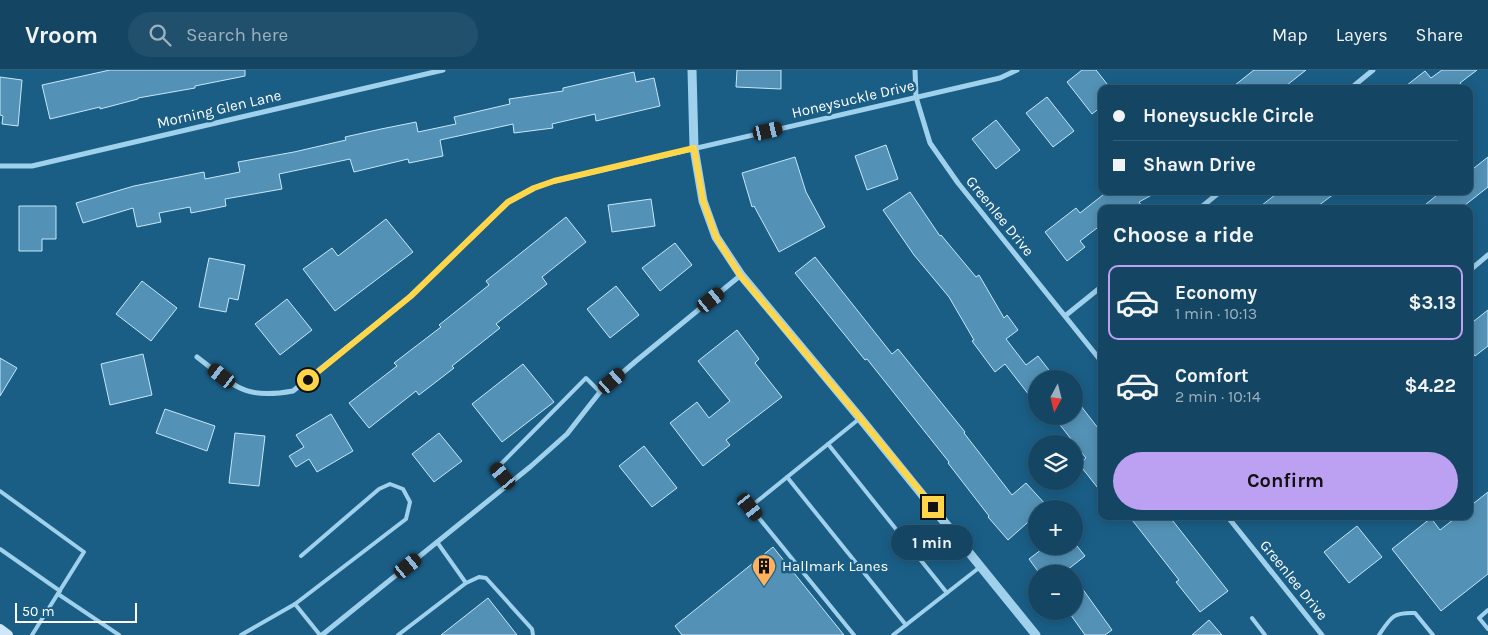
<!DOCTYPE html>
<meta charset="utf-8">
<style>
body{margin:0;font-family:Karla,sans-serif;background:#21506d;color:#f1f3f6;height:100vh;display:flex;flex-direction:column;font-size:19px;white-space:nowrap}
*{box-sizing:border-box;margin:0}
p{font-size:16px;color:#9db1bf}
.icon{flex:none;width:28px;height:28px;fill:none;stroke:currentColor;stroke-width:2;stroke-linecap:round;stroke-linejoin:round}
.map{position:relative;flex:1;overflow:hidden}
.sheet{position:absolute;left:1098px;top:135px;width:375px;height:315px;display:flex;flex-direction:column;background:#144664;border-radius:10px;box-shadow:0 2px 12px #0003,0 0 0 1px #335e78}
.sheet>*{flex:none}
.top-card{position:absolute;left:1098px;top:15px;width:375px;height:110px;border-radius:10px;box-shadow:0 2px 12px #0003,0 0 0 1px #335e78;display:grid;align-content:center;height:110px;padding:0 15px;background:#144664}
.needle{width:32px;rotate:187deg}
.controls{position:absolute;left:1028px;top:300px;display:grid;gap:10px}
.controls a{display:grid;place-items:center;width:55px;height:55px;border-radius:50%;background:#144664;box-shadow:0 2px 12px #0003,0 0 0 1px #335e78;font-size:25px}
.scale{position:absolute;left:15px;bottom:12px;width:122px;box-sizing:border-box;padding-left:5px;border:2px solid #fff;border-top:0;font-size:14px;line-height:18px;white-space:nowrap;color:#fff;-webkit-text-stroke:4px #1a5e86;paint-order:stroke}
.end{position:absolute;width:22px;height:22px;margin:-11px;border:6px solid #ffd54a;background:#111;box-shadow:0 0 0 2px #111}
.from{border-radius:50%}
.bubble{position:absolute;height:35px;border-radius:18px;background:#144664;box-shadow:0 2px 12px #0003,0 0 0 1px #335e78;font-size:16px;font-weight:700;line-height:35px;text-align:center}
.car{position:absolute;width:15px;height:30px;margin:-15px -8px;border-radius:6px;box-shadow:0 0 4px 1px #0007;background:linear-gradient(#222 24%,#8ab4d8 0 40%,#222 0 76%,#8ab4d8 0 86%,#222 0)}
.top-card b{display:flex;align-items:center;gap:18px;height:48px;font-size:19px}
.top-card b+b{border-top:1px solid #335e78}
.top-card i{width:12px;height:12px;background:#f1f3f6}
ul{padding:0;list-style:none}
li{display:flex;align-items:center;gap:15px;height:75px;margin:0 10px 8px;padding:0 5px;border:2px solid transparent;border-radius:10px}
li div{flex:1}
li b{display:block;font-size:19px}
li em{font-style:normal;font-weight:700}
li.current{border-color:#bca0f2}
li>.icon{width:45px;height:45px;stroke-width:1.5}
h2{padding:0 15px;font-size:22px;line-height:60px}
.action{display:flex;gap:10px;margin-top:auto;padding:10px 15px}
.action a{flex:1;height:58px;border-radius:30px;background:#bca0f2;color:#111;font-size:20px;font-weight:700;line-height:58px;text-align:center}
header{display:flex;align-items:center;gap:30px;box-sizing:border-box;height:70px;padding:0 25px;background:#144664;border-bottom:1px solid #335e78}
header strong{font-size:24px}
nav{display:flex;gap:28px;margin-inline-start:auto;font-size:18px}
.search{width:350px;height:45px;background:#21506d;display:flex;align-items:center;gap:12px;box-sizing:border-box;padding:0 18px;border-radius:28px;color:#9db1bf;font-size:19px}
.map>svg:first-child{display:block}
.building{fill:#5392b6;stroke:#c6e7f9}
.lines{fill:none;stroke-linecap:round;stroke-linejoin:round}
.service{stroke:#a0d1ec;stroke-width:4}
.minor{stroke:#a0d1ec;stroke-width:5}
.tertiary{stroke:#a0d1ec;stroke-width:9}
.secondary{stroke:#cde8f9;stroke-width:10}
.route{stroke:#ffd54a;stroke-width:6}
.labels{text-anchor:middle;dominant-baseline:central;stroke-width:5;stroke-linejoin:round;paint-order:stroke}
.street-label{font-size:15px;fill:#fff;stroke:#1a5e86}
.poi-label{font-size:15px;fill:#fff;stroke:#1a5e86;text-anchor:start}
</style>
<header>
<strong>Vroom</strong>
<div class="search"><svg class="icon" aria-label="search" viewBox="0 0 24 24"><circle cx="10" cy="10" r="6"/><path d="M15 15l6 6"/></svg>Search here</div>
<nav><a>Map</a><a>Layers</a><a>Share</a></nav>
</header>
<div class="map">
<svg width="1488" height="565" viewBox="0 0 1488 565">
<rect width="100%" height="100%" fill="#1a5e86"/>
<!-- building -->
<g class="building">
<path d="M110,0H245V6L195,16V18L138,28V29L100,39V37L50,49L42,15Z"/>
<path d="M737,0H781V19L736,17Z"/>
<path d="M1082,0H1096L1111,19H1101V37L1092,44L1067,12Z"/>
<path d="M1254,0H1306L1282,19H1230Z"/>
<path d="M1442,0H1477L1460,13L1465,19H1402L1425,1L1431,8Z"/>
<path d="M634,2L636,12L654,8L660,36L596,51L595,44L552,54L553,58L514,63L513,54L440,70L443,86L409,93L408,89L354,102L350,89L279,104L282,119L225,129L226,136L191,143L190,137L159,143L161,152L137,157L133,138L83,153L76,133L134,116L204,102L205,109L240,102L238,92L294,82L346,70L345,67L381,59L416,52L418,62L456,54L454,47L510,34L509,29L563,21V18Z"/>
<path d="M0,7L22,10L18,56L2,54L3,46L0,45Z"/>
<path d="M1047,27L1074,61L1053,77L1026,43Z"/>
<path d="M996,50L1020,80L996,99L972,69Z"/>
<path d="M886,75L898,109L867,120L855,86Z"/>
<path d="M795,87L806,122L825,157L779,182L754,136L752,137L742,103Z"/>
<path d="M1488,87V117L1460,139H1420L1442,121H1469V102Z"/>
<path d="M1108,121H1159L1139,132L1144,139H1101V155L1080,171L1085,177L1067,191L1045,162L1076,138L1080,143Z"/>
<path d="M1280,121H1338L1314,139H1257Z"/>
<path d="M910,122L940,166L941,165L976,207L979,205L1004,248L1007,245L1018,260L1006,269L1026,295L1038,286L1056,309H1036V334L1005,294L995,302L972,271L974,270L949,227L914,185L883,140Z"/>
<path d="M651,129L655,156L612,162L608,135Z"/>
<path d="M19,136H56V169H42V181H19Z"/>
<path d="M566,147L586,172L542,207L547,214L496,254L500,258L452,296L454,298L419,325L416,321L369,358L349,333L397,296L394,293L441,257L439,255L489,215L486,211Z"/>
<path d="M386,149L413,182L335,241L303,199L332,178L338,186Z"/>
<path d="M675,173L692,195L660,221L642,198Z"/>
<path d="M815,187L892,284L898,279L965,362L964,363L1012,425L1026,413L1047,436L1043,439H1036V445L1008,470L988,447L989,446L948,393L949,392L867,289L865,290L795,203Z"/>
<path d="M209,188L245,195L238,230L229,228L226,242L199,237Z"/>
<path d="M142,211L177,238L151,271L116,244Z"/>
<path d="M616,216L639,245L610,268L587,239Z"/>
<path d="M287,229L312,260L280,285L255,254Z"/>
<path d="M1488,240V276L1475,286L1469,278V255Z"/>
<path d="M737,260L759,289L755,293L782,327L726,370L730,375L703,396L670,353L697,332L709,348L730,331L698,291Z"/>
<path d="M143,284L152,325L110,335L101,294Z"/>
<path d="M0,288L17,298L0,326Z"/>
<path d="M523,294L554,332L502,372L472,334Z"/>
<path d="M1074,327L1101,362V422L1079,394L1086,388L1053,346H1074Z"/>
<path d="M165,339L215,356L207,381L156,363Z"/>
<path d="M331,344L353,381L317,402L309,389L296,397L289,386L304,377L296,365Z"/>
<path d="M235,363L265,366L259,416L229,413Z"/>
<path d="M439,363L462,391L434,412L412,384Z"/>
<path d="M644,376L677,418L652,437L619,396Z"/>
<path d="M1488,422V504L1441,541L1392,479L1431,448L1440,460L1458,446H1469V437Z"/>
<path d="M1129,446H1169L1228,521L1200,542L1176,512L1179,510Z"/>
<path d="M1357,456L1382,487L1349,513L1324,482Z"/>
<path d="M1046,476H1077L1085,486L1062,504H1040L1029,489Z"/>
<path d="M773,477L844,565H682L675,556Z"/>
<path d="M1074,507L1112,560L1105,565H1085L1068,541H1074Z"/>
<path d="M488,528L517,565H441Z"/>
<path d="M1209,550L1222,565H1192Z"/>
</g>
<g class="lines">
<!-- service -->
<g class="service">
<path d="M828,374L947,523"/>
<path d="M787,407L906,555"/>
<path d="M510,413L497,398L586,308L600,322"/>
<path d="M0,421L84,482L32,565"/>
<path d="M0,479L60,521"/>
<path d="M466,513L479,507L486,508L532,559L533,565"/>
<path d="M58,524L119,565"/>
<path d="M295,534L320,565"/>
<path d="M1488,540L1479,548L1488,559"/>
<path d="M1252,548L1265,565"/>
<path d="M241,565L295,534L406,449L410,432L403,419L390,414L379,419L301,486"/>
<path d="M398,565L466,513L437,472"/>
<path d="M854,565L750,437L859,349"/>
<path d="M893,565L980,497"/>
<path d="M1379,565C1391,547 1393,542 1415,543L1433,565"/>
</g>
<!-- minor -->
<g class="minor">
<path d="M915,0L916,27L930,73L958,113L1101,291"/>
<path d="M1350,19L1373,0"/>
<path d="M0,96H32L443,0"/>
<path d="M1199,139L1221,121"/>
<path d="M1469,201L1488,185"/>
<path d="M1065,246L1101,217"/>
<path d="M197,287C235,316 243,330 293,321L411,226L508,132L534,118L554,111L1000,8L1017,0"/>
<path d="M1227,446L1322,565"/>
<path d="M322,565L530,397L567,364L600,322L636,291L741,205"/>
</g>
<!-- tertiary -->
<path class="tertiary" d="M692,0L694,78L703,131L716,167L741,205L860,348L1036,565"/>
<!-- secondary -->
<path class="secondary" d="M0,559L8,565"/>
</g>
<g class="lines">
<!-- route -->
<path class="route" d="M308,310L411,226L508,132L534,118L554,111L694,78L703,131L716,167L740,205L860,348L933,437"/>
</g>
<!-- icons -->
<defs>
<g id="building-pin" transform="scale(1.25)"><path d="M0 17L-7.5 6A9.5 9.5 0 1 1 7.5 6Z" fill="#ffb15c" stroke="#1a5e86"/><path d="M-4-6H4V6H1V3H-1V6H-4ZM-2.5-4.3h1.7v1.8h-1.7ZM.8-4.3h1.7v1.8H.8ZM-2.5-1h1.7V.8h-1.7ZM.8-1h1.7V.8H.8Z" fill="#111"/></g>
</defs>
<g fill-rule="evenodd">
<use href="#building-pin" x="764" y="496"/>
</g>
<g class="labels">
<!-- street labels -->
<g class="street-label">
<text transform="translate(853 29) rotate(-13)">Honeysuckle Drive</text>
<text transform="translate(219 39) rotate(-13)">Morning Glen Lane</text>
<text transform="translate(1000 146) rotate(51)">Greenlee Drive</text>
<text transform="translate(1294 510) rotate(51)">Greenlee Drive</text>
</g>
<!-- poi labels -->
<g class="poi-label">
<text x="782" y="496">Hallmark Lanes</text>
</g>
</g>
</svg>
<div class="controls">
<a><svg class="needle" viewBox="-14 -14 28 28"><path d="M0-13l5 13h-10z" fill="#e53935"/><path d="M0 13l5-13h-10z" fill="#9db1bf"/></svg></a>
<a><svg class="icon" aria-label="layers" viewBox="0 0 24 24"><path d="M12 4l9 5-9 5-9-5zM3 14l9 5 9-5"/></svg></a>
<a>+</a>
<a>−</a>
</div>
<div class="scale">50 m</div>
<i class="end from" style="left:308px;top:310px"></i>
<i class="end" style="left:933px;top:437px"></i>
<div class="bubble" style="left:891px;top:455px;width:82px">1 min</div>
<i class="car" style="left:768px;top:61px;rotate:77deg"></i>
<i class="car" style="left:711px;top:230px;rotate:51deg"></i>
<i class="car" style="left:222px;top:306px;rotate:308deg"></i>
<i class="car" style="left:612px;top:311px;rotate:49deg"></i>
<i class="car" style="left:503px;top:406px;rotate:320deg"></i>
<i class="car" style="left:750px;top:437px;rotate:141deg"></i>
<i class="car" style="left:408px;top:496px;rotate:51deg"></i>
<div class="top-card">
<b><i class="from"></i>Honeysuckle Circle</b>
<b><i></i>Shawn Drive</b>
</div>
<section class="sheet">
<h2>Choose a ride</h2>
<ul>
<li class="current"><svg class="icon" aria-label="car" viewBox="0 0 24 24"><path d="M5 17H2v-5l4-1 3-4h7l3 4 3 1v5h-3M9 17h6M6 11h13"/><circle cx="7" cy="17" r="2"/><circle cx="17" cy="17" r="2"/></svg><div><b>Economy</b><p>1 min · 10:13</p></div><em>$3.13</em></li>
<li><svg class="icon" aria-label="car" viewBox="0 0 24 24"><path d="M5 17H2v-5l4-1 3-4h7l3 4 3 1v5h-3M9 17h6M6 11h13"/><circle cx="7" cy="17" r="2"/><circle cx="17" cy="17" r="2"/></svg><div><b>Comfort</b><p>2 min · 10:14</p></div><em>$4.22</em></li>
</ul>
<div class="action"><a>Confirm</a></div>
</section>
</div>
